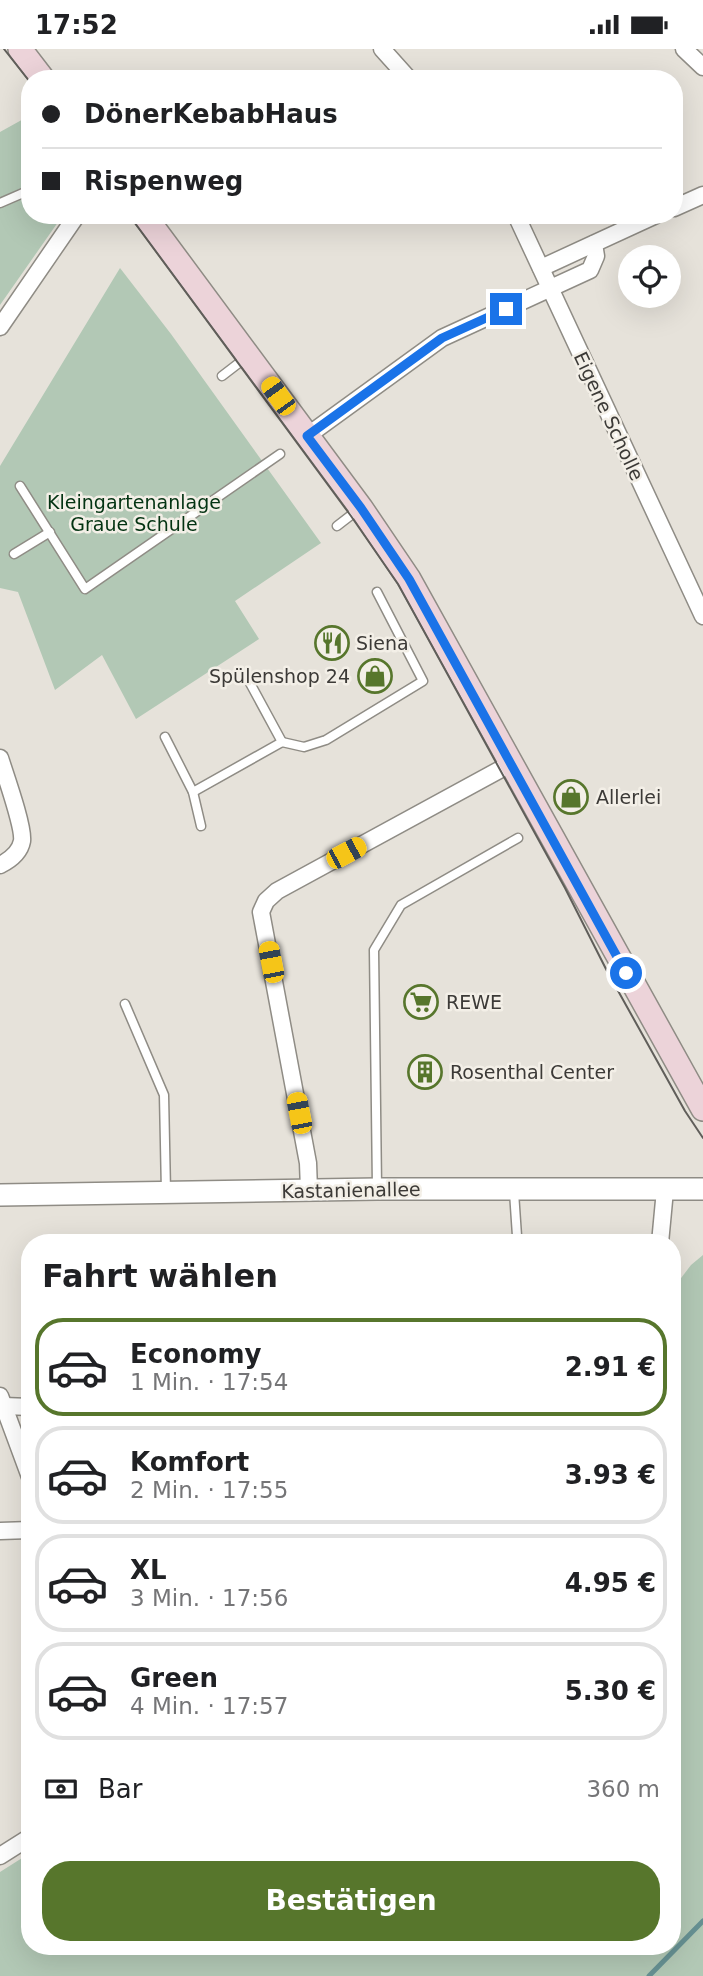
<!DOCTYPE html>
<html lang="de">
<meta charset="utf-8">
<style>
body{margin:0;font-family:"DejaVu Sans",sans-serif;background:#f2f2f2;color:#202124;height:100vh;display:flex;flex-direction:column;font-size:26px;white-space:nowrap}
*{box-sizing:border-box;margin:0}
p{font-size:23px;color:#757577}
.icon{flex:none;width:38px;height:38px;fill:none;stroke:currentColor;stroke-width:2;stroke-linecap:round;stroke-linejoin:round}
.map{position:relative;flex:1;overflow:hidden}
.details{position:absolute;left:21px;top:1185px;width:660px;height:721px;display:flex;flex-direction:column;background:#fff;border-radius:28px;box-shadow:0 7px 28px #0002}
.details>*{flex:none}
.guide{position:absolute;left:21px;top:21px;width:662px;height:154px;border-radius:28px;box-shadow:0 7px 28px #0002;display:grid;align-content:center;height:154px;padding:0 21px;background:#fff}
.buttons{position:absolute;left:618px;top:196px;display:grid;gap:14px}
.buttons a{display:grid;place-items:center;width:63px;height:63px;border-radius:50%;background:#fff;box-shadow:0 7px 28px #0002;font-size:35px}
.end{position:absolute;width:32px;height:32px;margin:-16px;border:9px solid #1a73e8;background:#fff;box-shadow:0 0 0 4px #fff}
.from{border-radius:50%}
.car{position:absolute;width:21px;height:42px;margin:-21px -10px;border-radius:9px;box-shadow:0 0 5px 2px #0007;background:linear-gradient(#f5c518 24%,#345 0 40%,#f5c518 0 76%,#345 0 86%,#f5c518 0)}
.guide b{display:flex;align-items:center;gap:24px;height:66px;font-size:26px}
.guide b+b{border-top:2px solid #e0e0e0}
.guide i{width:18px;height:18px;background:#202124}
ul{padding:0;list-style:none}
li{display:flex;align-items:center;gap:21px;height:98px;margin:0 14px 10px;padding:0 7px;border:4px solid #e0e0e0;border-radius:28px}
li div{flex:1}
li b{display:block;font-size:26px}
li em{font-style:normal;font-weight:700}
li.selected{border-color:#57762c}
li>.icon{width:63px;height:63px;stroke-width:1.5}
h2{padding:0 21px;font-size:32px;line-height:84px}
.pay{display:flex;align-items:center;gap:18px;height:77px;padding:0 21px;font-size:26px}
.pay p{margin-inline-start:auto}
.button{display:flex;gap:14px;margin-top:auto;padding:14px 21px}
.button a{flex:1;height:80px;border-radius:28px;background:#57762c;color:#fff;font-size:28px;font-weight:700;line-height:80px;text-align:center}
.status{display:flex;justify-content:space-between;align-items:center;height:49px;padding:0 35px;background:#fff;direction:ltr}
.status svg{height:19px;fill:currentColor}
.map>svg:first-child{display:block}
.green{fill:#b2c8b5}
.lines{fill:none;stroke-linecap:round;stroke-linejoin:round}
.stream{stroke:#679193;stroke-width:5}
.service-casing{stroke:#8f8c85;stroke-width:11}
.minor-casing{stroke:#8f8c85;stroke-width:19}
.tertiary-casing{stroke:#8f8c85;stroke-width:24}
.secondary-casing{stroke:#8f8c85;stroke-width:26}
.service{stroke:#fff;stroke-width:8}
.minor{stroke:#fff;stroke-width:16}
.tertiary{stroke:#fff;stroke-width:21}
.secondary{stroke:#ecd3d9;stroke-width:23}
.tram{stroke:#605e5a;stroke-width:2}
.route{stroke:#1a73e8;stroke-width:9}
.labels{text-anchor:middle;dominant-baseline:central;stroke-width:5;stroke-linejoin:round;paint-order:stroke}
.street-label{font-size:19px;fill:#3c3a37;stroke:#f3efe7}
.park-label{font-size:19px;fill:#033312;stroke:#f3efe7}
.poi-label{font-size:19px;fill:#3c3a37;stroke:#f3efe7;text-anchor:start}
</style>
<div class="status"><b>17:52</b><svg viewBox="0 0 49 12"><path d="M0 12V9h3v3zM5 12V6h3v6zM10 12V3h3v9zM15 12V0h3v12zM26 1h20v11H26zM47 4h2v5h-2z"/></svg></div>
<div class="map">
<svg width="703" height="1927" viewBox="0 0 703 1927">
<rect width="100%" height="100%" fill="#e6e2da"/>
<!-- green -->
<g class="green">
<path d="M27,68L30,71V166H63L0,256V83Z"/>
<path d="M120,219L171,285L321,494L235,552L259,590L136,670L102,606L55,641L18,543L0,539V417Z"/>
<path d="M703,1206V1927H0V1823L30,1804V1897H672V1241L691,1216Z"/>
</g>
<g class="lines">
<!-- stream -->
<path class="stream" d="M649,1927L703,1872"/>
<!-- service casing -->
<g class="service-casing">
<g id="service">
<path d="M0,154L30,141"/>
<path d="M222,327L248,307"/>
<path d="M20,437L85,540L280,405"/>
<path d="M337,477L359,460"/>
<path d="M14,505L50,483"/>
<path d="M250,634L282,693"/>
<path d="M165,688L193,743L201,777"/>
<path d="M193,743L282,693L304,698L326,691L423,632L377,543"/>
<path d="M125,955L164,1046L166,1143"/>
<path d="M377,1138L374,901L401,856L518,789"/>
<path d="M514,1143L517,1187L515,1194"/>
</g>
</g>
<!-- minor casing -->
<g class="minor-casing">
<g id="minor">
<path d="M382,0L409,30"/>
<path d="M684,0L703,18"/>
<path d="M674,159L703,146"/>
<path d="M516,166L703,567"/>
<path d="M541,219L656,166"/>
<path d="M0,278L77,166"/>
<path d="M307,387L442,289L590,221L596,207L594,195"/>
<path d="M0,709C5,725 24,778 22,792C20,803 10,811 0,816"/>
<path d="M309,1141L308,1114L261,863L266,852L277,842L512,714"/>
<path d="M660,1194L665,1141"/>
<path d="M0,1347L30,1428"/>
<path d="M4,1357L30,1358"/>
<path d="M0,1482L30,1481"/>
<path d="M0,1807L30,1788"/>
</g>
</g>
<!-- tertiary casing -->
<g class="tertiary-casing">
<path id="tertiary" d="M0,1146L377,1140H703"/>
</g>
<!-- secondary casing -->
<g class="secondary-casing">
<g id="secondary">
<path d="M20,0L43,30"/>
<path d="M144,166L361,459L409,530L703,1060"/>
</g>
</g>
<!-- service -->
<use href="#service" class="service"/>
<!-- minor -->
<use href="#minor" class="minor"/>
<!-- tertiary -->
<use href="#tertiary" class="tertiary"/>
<!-- secondary -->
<use href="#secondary" class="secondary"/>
<!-- tram -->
<g class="tram">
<path d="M4,0L30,33"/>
<path d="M129,166L351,467L398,535L565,839L607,922L685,1062L703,1089"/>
</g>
</g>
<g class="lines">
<!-- route -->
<path class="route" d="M506,260L442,289L307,387L361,459L409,530L626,924"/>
</g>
<!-- icons -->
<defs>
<g id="restaurant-ring" transform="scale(1.75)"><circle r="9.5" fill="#f3efe7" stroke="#57762c" stroke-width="1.5"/><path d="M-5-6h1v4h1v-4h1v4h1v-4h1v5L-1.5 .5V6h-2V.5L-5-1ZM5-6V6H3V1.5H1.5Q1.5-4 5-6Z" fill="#57762c"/></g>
<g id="shop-ring" transform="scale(1.75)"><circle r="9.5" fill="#f3efe7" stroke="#57762c" stroke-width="1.5"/><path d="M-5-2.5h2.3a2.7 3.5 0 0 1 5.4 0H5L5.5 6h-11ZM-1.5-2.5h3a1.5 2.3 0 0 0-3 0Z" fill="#57762c"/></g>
<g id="supermarket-ring" transform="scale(1.75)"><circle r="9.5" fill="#f3efe7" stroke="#57762c" stroke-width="1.5"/><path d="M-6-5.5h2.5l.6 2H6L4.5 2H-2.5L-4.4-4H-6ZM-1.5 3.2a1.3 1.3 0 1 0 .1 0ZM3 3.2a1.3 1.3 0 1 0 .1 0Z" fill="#57762c"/></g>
<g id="building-ring" transform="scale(1.75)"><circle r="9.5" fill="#f3efe7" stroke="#57762c" stroke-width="1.5"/><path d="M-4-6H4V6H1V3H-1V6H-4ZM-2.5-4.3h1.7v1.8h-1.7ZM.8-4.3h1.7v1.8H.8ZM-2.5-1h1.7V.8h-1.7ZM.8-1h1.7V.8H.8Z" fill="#57762c"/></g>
</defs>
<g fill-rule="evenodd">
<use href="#restaurant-ring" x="332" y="594"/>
<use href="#shop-ring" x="375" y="627"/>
<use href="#shop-ring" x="571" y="748"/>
<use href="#supermarket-ring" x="421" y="953"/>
<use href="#building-ring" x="425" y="1023"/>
</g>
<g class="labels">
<!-- street labels -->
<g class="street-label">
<text transform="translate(609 367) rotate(65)">Eigene Scholle</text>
<text transform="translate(351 1141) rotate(-1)">Kastanienallee</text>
</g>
<!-- park labels -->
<g class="park-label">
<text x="134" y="453">Kleingartenanlage<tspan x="134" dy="22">Graue Schule</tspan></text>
</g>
<!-- poi labels -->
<g class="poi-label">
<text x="356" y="594">Siena</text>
<text x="350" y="627" text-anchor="end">Spülenshop 24</text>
<text x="596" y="748">Allerlei</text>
<text x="446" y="953">REWE</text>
<text x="450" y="1023">Rosenthal Center</text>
</g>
</g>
</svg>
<div class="buttons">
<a><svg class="icon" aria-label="locate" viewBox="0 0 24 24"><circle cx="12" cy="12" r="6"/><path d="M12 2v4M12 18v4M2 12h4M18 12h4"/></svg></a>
</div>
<i class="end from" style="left:626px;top:924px"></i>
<i class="end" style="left:506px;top:260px"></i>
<i class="car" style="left:278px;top:347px;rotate:324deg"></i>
<i class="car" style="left:346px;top:804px;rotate:62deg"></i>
<i class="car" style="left:271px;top:913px;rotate:349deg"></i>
<i class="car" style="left:299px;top:1064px;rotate:349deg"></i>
<div class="guide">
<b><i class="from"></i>DönerKebabHaus</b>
<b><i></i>Rispenweg</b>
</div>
<section class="details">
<h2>Fahrt wählen</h2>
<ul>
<li class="selected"><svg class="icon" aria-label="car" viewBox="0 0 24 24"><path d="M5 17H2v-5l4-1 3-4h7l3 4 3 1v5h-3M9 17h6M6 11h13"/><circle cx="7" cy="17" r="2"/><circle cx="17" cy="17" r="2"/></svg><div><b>Economy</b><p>1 Min. · 17:54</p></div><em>2.91 €</em></li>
<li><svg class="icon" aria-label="car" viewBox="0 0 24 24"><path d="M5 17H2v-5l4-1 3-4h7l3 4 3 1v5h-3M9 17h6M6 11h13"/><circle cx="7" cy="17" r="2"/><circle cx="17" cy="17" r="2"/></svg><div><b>Komfort</b><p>2 Min. · 17:55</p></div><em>3.93 €</em></li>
<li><svg class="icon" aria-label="car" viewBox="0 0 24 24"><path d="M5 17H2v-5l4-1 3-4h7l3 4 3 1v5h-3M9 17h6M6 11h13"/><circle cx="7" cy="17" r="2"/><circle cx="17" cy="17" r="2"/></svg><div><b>XL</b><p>3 Min. · 17:56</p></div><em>4.95 €</em></li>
<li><svg class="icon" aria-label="car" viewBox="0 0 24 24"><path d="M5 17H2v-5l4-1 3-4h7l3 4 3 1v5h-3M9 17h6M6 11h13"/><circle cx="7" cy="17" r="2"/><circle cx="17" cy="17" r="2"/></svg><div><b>Green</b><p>4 Min. · 17:57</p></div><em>5.30 €</em></li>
</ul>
<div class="pay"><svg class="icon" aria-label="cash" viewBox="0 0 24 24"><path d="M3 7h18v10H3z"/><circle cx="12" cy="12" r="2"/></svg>Bar<p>360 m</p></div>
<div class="button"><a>Bestätigen</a></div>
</section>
</div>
